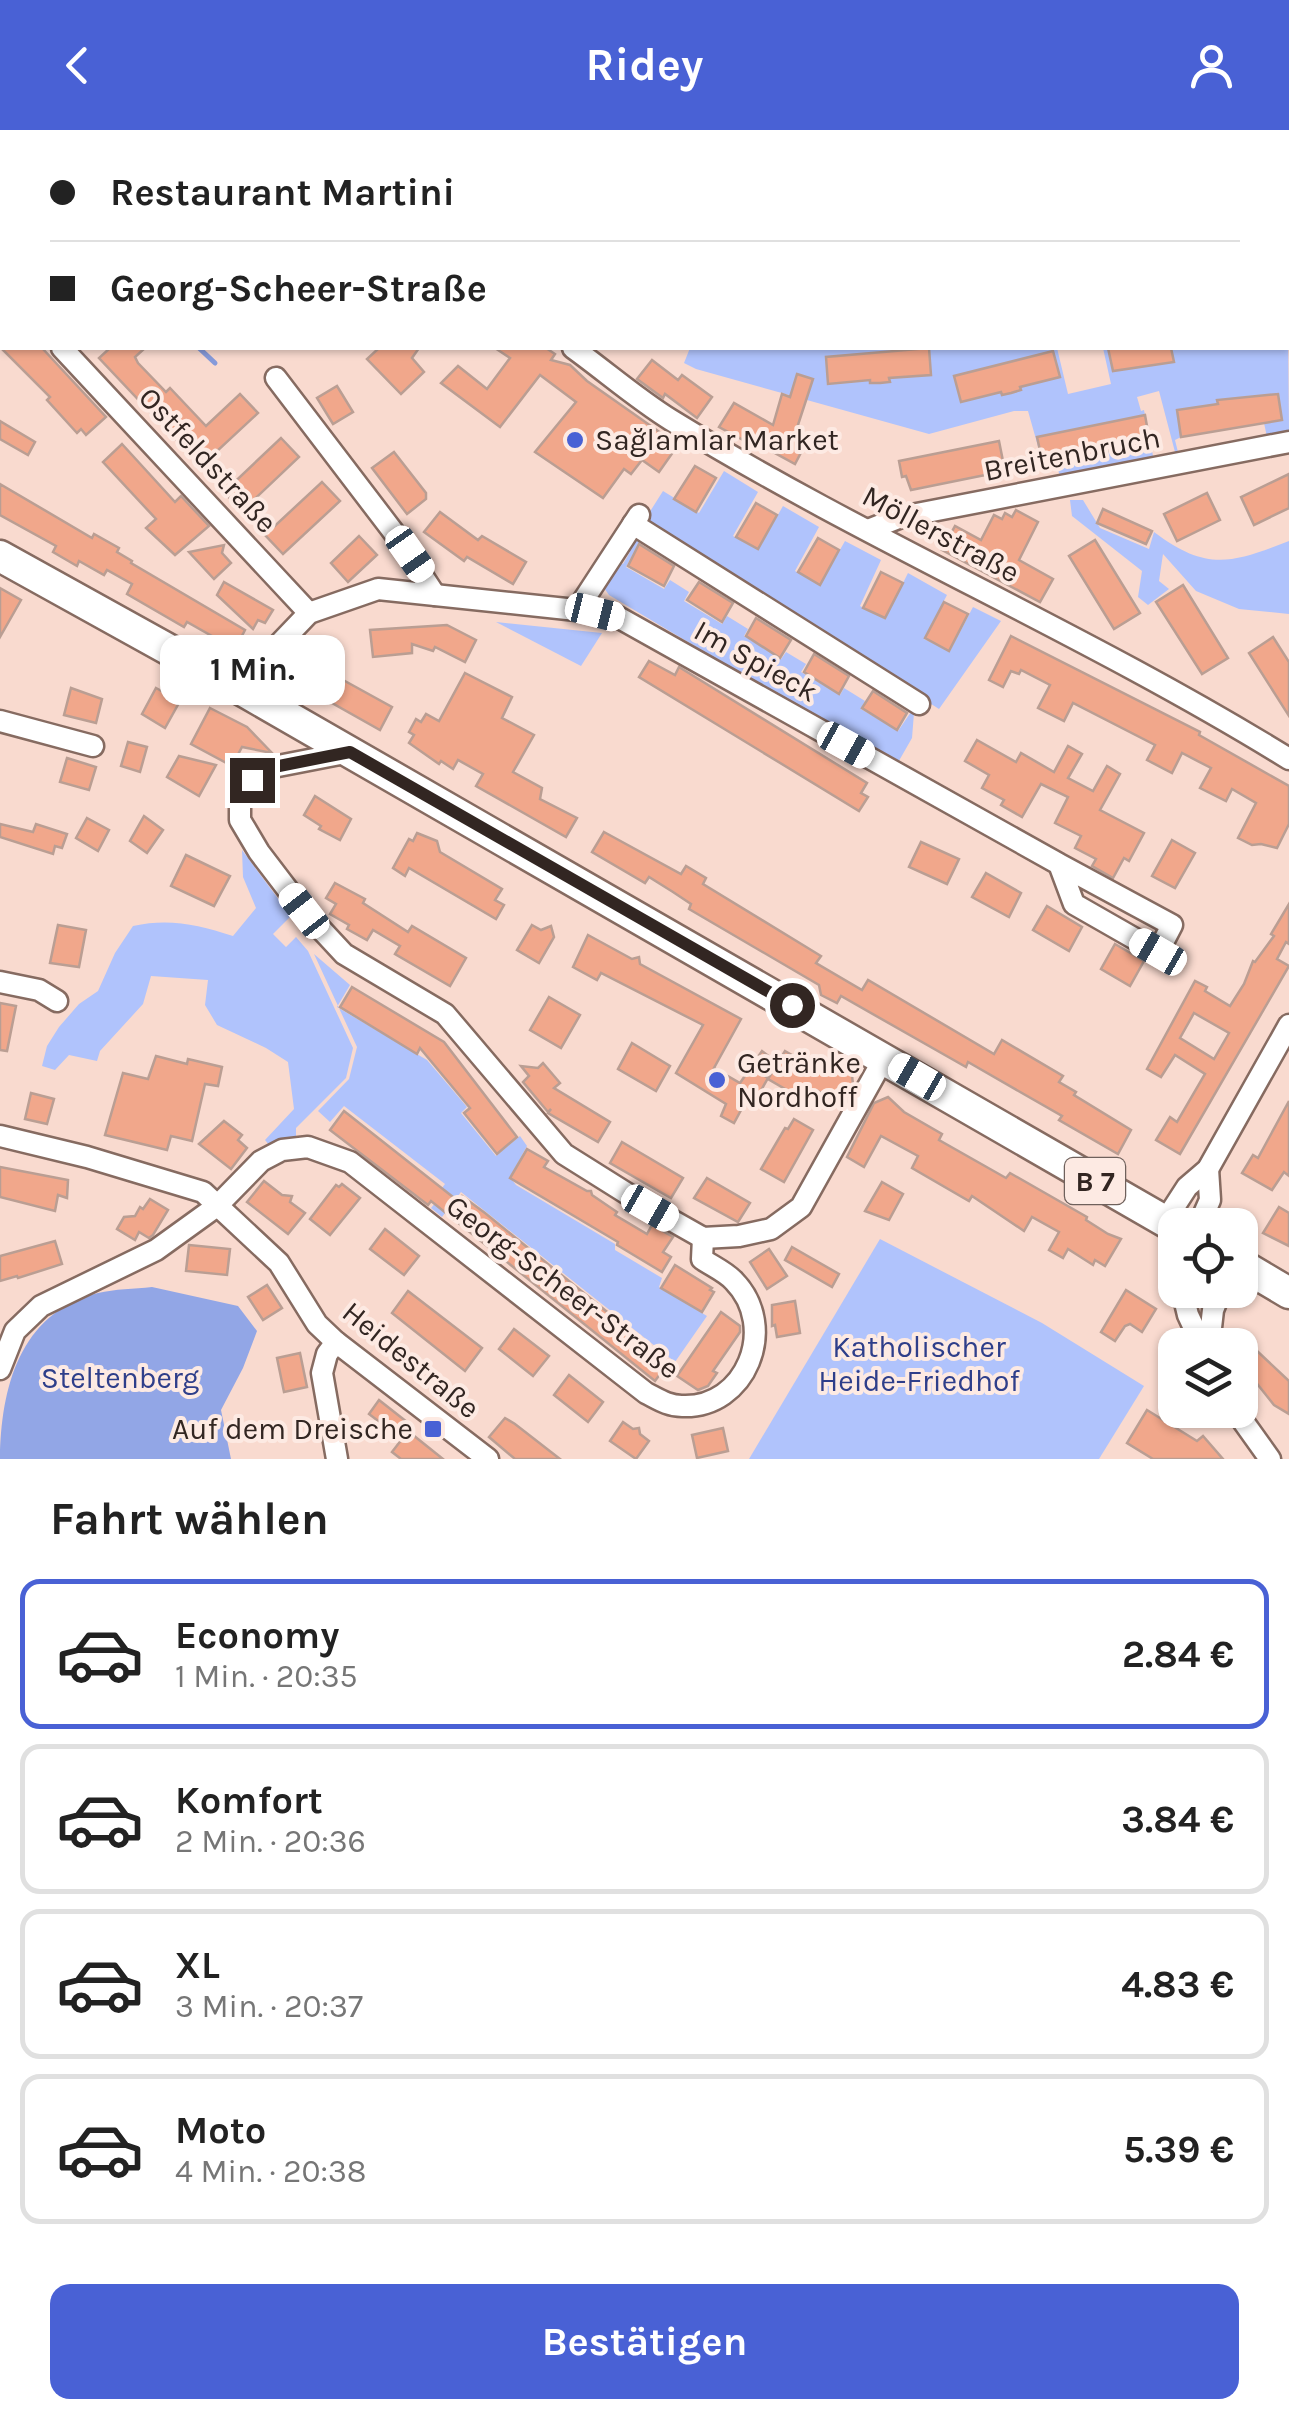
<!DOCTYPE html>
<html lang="de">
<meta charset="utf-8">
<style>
body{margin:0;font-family:Karla,sans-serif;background:#f6f6f6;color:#222;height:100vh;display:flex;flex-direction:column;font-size:38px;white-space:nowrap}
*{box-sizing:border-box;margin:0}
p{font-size:32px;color:#767676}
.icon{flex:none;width:55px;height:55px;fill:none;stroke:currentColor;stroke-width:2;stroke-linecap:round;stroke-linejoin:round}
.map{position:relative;height:1329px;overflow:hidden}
.panel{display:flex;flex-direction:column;background:#fff;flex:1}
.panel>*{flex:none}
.top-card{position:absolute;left:0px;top:0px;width:1290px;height:220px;box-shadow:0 2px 8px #0004;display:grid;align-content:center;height:220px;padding:0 50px;background:#fff}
.fabs{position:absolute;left:1158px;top:1078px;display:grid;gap:20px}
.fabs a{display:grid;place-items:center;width:100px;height:100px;border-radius:20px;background:#fff;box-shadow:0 2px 8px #0004;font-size:50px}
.end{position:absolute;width:45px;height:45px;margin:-22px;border:12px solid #322622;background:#fff;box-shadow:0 0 0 5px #fff}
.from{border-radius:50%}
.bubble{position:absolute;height:70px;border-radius:20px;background:#fff;box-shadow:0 2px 8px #0004;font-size:32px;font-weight:700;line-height:70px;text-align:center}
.car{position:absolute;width:30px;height:60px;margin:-30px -15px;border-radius:12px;box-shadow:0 0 8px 2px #0007;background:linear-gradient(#fff 24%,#345 0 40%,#fff 0 76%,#345 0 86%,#fff 0)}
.top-card b{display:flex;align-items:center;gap:35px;height:95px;font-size:38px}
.top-card b+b{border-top:2px solid #e0e0e0}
.top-card i{width:25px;height:25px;background:#222}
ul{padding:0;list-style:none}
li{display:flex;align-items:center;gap:30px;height:150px;margin:0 20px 15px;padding:0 30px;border:5px solid #e0e0e0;border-radius:20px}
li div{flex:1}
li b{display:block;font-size:38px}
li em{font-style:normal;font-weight:700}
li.selected{border-color:#4961d5}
li>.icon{width:90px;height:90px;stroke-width:1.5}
h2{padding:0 50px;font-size:45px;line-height:120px}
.button{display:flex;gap:20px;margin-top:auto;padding:20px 50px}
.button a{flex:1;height:115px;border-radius:20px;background:#4961d5;color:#fff;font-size:40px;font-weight:700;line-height:115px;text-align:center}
header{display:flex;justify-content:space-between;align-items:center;height:130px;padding:0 50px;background:#4961d5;color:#fff;font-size:45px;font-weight:700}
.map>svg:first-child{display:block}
.green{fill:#b0c3fc}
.forest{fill:#92a6e6}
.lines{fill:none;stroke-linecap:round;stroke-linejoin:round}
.stream{stroke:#869ada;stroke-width:5}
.building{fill:#f1a78b;stroke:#ba9e93;stroke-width:2.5;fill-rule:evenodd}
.minor-casing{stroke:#866b61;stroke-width:25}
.primary-casing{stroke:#866b61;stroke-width:35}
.minor{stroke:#fff;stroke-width:20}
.primary{stroke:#fff;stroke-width:30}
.route{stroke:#322622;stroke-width:12}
.poi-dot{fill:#4961d5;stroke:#fdeae3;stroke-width:4}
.labels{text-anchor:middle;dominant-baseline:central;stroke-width:8;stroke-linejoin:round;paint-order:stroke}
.shield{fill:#fdeae3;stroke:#6f615c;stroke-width:2.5}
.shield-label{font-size:28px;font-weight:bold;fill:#322622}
.poi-label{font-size:30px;fill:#322622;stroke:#fdeae3;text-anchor:start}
.street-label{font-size:30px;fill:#322622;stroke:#fdeae3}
.park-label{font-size:30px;fill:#2e3e8a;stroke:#fdeae3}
</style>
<header><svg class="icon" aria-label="back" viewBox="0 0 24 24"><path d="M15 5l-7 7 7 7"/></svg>Ridey<svg class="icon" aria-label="person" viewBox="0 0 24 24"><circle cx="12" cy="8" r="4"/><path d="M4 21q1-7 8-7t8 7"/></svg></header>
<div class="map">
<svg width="1289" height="1329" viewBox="0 0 1289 1329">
<rect width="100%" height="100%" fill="#f9dacf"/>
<!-- green -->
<g class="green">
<path d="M1288,203L1289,300L1267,307L1264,293L1282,290L1278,264L1218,270V274L1177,280L1181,307L1175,310L1178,322H1175L1159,261L1137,267L1141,281L1144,280L1153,326L1060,346L1055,331L1043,334L1028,281H1014L929,304L696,239L684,233L690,218H1057L1068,264L1111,254L1103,218H1288Z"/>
<path d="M724,341L758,362L733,406L758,420L783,376L819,397L795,441L820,455L845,411L881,430L860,476L885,489L908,443L947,465L924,509L950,521L973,477L1001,491L939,579L644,391L663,361L699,383Z"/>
<path d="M1070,370H1083L1100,398L1149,419L1154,402C1207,442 1232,433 1289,411V484L1239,479L1196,461L1163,424L1159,451L1169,459L1148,475L1138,467L1142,441L1072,386Z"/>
<path d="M635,411H640L626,437L664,459L670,450L689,462L684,471L722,494L727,486L748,499L744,506L781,529L786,522L806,534L801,542L840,565L844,558L865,571L861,579L898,601L911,582L914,583L912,608L896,636L609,465L602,455L617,430L623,434L630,422L625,418Z"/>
<path d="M496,492L602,503L581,536Z"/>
<path d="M242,720L291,786L273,804L286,817L296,807L308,821L353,918L346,948L296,998V1010L270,1016L265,1010L294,979L288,932L266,918L217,895L205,875L208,850L151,846L143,874L100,921L97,931L69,925L55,940L42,936L47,916L59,897L79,874L98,861L115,823L133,796C170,788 198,795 233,806L256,778L243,747Z"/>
<path d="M314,824L350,855L337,877L427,930L467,977L461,983L496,1026L520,1006L527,1016L510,1047L516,1055L615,1114V1120L662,1148L659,1157L707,1186L675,1232L461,1062L442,1087L431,1078L442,1065L439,1062L445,1054L344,976L330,992L318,981L349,949L357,917Z"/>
<path d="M880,1109L1042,1193L1144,1256L1099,1329H749Z"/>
</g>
<!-- forest -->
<path class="forest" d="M152,1157L238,1176L257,1201L243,1238L221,1280L231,1329H0C1,1259 19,1183 98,1163C115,1159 134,1159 152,1157Z"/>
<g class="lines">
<!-- stream -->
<path class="stream" d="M199,218L215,233"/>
</g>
<!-- building -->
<g class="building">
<path d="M1,218H42L106,287L86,305L81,299L77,303L47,270L50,267Z"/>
<path d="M110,218H145L135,227L138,233L166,262L170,258L206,296L240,264L258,283L201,336L99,228Z"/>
<path d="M379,218H419L412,228L424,242L401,264L367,229Z"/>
<path d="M495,218H546L555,224L551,230L570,235L587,251L678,315L659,342L642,330L631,344L624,339L603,368L535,322L576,272L540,245L500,297L441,253L458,236L487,259L510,228Z"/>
<path d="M929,218L931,245L889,248L890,252L880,253H870V250L828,254L826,227Z"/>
<path d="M1108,218H1171L1174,232L1113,241Z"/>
<path d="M1053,221L1060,247L1020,257L1021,260L1011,263L1002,265L1001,262L961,272L954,246Z"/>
<path d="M652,230L678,250L682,245L712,267L697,288L665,264L663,268L637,249Z"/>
<path d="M797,244L813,249L795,304L807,311L795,334L751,310L749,313L719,297L734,273L773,295L782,264L790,267Z"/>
<path d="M337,256L353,282L333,294L317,268Z"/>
<path d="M1278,264L1282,290L1181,307L1177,280L1218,274L1217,270Z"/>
<path d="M1145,285L1150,313L1043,334L1037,307Z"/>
<path d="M0,291L35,312L28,325L0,309Z"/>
<path d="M281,308L299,327L242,381L224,362Z"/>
<path d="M999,311L1005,341L911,360L906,346L902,347L899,331Z"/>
<path d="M122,314L175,372L181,366L209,396L175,425L146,398L156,389L103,332Z"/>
<path d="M394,322L426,363V369L407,384L372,338Z"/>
<path d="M695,336L716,348L696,382L674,369Z"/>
<path d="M1289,344V378L1254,395L1241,367Z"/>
<path d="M322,352L340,371L283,424L265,405Z"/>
<path d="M0,354L92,408L94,404L119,418L117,422L132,431L131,433L245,500L235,519L187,492L184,497L127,464L132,454L107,440L104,445L79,431L77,436L53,422L56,416L0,385Z"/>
<path d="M1207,363L1220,390L1177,411L1164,384Z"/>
<path d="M756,373L777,385L758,419L736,407Z"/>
<path d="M1103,379L1152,401L1146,414L1097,393Z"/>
<path d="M1016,380L1038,392L1019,430L1053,449L1040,472L942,420L955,396L981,410L994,385L1002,389L1005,383L1012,387Z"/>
<path d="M440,382L478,410L482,406L526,432L513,454L467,427L464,431L424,402Z"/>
<path d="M359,406L377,425L348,452L331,433Z"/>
<path d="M818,408L839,420L820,455L798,442Z"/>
<path d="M1095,410L1140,483L1114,499L1069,426Z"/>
<path d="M639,414L674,436L664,456L628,436Z"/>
<path d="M224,415L222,423L231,433L214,449L189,422Z"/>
<path d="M881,442L903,453L885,488L863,478Z"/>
<path d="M224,452L273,480L265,493L258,490L253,499L217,465Z"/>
<path d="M699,452L733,473L722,492L687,470Z"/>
<path d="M1183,455L1228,528L1202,544L1156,472Z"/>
<path d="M0,458L21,470L0,507Z"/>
<path d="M944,472L968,484L949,521L925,508Z"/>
<path d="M756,488L791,510L780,528L746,506Z"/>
<path d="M447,495L476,510L465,532L435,517L433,521L412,514V523L373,527L370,500Z"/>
<path d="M1011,506L1200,602L1199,605L1289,656V694L1277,718L1261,714L1252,715L1238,708L1256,673L1232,659L1226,671L1200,658L1211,638L1182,623L1172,643L1147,630L1155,615L1073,573L1064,591L1038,578L1050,555L1021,540L1019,544L1011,541L1003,557L989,550Z"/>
<path d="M1273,507L1289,532V586L1249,523Z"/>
<path d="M814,524L849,546L839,564L804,542Z"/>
<path d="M305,529L392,577L380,600L293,551Z"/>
<path d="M649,531L675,545L679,537L867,653L861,663L868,667L859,681L639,547Z"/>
<path d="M465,543L512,567L502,588L534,605L513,642L542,658L540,669L577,688L566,707L476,656L483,644L458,630L453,639L441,631L439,634L409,613L414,605L409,602L416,589L421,592L426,584L439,591Z"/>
<path d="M71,558L102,569L96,593L64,585Z"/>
<path d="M156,558L180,571L165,598L142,584Z"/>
<path d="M873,561L907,583L897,600L862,578Z"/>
<path d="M210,578L247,597L272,623L242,617L232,636L191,614Z"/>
<path d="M977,610L1016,632L1021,623L1054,642L1068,616L1082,624L1068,648L1093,661L1107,636L1120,644L1100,680L1144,703L1129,731L1124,728L1113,748L1092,736L1096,729L1075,718L1081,706L1055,693L1068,667L1041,654L1022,687L1001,675L1004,670L982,658L989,645L965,631Z"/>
<path d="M128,612L147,617L140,642L121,636Z"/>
<path d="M179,626L216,635L199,666L167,647Z"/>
<path d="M67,628L96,637L89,660L60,652Z"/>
<path d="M315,666L351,689L340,710L319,699L321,696L304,685Z"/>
<path d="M144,686L163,700L147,723L130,711Z"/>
<path d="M87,688L109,700L98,721L76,708Z"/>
<path d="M0,694L33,702L36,694L67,704L62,718L55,716L53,724L0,707Z"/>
<path d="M604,702L681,744L686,736L706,748L703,754L821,826L816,833L862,860L868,850L994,924L1002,910L1063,946L1059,952L1076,962L1074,965L1131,1000L1118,1024L1059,990L1062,986L968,932L966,937L841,866L837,873L821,865L819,855L689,779L691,774L673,762L649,747L645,753L592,722Z"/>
<path d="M417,703L437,711L440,722L502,759L495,770L504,775L496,789L409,738L405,746L393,738L409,709L413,711Z"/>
<path d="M1172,710L1195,723L1175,758L1152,746Z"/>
<path d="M921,712L959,729L947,754L909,737Z"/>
<path d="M186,725L230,746L214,776L171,756Z"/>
<path d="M986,743L1021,763L1009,787L972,767Z"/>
<path d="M335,753L365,769L363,773L408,802L412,796L466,828L450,856L395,824L400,816L373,800L367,810L347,799L349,795L330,784L336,774L326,768Z"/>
<path d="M1289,774V814L1286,812L1277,829L1289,836L1180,1024L1156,1010L1170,987L1177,992L1205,944L1175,925L1161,947L1147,939L1195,851L1207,857L1205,861L1230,876L1244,854L1253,831L1255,832L1274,806L1271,804ZM1194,883L1229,903L1214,929L1180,908Z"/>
<path d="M1047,776L1082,797L1069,821L1033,800Z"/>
<path d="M58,795L86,800L79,837L50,833Z"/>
<path d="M532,795L541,800L551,796L554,807L539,833L517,820Z"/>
<path d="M588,805L632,829L639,827L640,834L741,889L714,938L740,953L762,921L770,927L761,944L768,948L759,964L752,960L734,993L721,986L726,974L676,943L703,895L601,843L597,850L573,837Z"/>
<path d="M1115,814L1144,831L1130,856L1101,839Z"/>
<path d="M352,857L444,912L517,1007L497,1024L464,983L470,978L420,918L417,924L340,877Z"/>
<path d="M549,867L580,885L561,918L530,900Z"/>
<path d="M0,873L16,876L7,921L0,920Z"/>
<path d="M632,913L670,936L656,961L618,939Z"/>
<path d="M785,921L827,945L831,938L852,945L853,955L847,966L844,965L839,973L818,961L811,974L768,949Z"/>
<path d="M156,926L187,934L188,929L222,937L218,956L205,954L192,1011L171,1006L167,1020L105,1005L123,943L148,949Z"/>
<path d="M543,933L560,953L554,958L610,992L598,1012L548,983L551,979L548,982L523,952L529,946L521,936L538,938Z"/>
<path d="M31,963L54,969L47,994L25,989Z"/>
<path d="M888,967L904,982L942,1004L939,1010L1006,1048L1010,1043L1087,1087L1086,1090L1108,1104L1121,1109L1105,1136L1095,1130L1093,1135L1068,1119L1063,1128L1049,1120L1059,1102L1032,1087L1024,1101L972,1066L969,1071L912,1038L918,1026L881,1006L864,1037L847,1027L874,973Z"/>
<path d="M1289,971V1046L1284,1042L1272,1060L1242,1043L1253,1025L1258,1028Z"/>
<path d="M344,981L458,1071L462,1066L485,1083L669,1232L655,1251L431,1071L428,1075L330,1000Z"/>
<path d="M794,989L813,1000L784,1052L761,1039L785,998L788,999Z"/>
<path d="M224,991L242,1005L238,1010L247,1018L231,1039L199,1014Z"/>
<path d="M622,1012L683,1048L671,1068L610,1033Z"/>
<path d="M527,1019L548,1031L544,1037L587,1061H591L592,1065L617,1082L615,1085L647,1104L652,1095L673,1107L663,1122L671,1127L662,1142L617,1115L618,1112L510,1048Z"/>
<path d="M0,1037L68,1050L67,1068L58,1065L55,1081L0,1067Z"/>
<path d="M707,1048L750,1073L738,1092L694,1068Z"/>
<path d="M264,1051L282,1065L292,1066L290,1072L305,1083L288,1104L247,1072Z"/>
<path d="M882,1052L903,1064L889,1090L865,1081Z"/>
<path d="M342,1054L360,1068L330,1105L310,1089L336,1055L339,1057Z"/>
<path d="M150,1069L168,1080L153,1105L149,1108L139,1102L135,1110L117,1099L124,1087L135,1086L140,1077L143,1079Z"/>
<path d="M1279,1077L1289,1083V1116L1263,1103Z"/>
<path d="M385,1099L419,1126L404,1145L370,1119Z"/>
<path d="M55,1111L62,1134L18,1148L17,1146L0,1151V1126Z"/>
<path d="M189,1115L230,1119L227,1145L186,1141Z"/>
<path d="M792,1117L839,1144L832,1157L785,1130Z"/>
<path d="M769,1119L787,1146L767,1159L750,1132Z"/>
<path d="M675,1135L712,1158L710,1160L714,1162L702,1182L661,1158Z"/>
<path d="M267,1155L282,1178L263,1190L248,1167Z"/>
<path d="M1126,1160L1156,1179L1142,1202L1130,1194L1125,1196L1115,1211L1101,1202Z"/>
<path d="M408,1161L482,1218L465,1241L392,1183Z"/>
<path d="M795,1171L800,1203L777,1207L775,1195L772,1196V1175Z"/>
<path d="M721,1182L740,1196V1202L713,1241L717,1243L708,1256L698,1260L677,1246Z"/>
<path d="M514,1199L549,1226L533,1246L499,1219Z"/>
<path d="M1256,1220L1289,1251V1284L1274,1275L1243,1236Z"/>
<path d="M300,1223L307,1257L284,1262L277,1228Z"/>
<path d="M569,1245L603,1272L588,1292L554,1265Z"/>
<path d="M379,1270L412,1296L408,1301L443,1329H401L392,1322L402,1309L369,1284Z"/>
<path d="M1147,1280L1197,1311L1203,1306L1223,1329H1153L1127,1313Z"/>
<path d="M505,1288L515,1294L560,1329H515L489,1307Z"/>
<path d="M623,1292L633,1299L639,1298L640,1304L649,1311L636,1329L610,1311Z"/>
<path d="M723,1298L728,1321L697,1328L692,1305Z"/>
</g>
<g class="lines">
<!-- minor casing -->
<g class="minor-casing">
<g id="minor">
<path d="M299,0L302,2"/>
<path d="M516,0L520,2"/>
<path d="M0,152L2,155"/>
<path d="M1288,158H1289"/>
<path d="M62,218L309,483"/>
<path d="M573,218C605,241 637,269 671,290C871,413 1089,505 1289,629"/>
<path d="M276,248L395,404L435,465"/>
<path d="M633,394L919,574"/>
<path d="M868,400L901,387L1289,312"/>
<path d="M577,480L639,385"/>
<path d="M247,563L264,530L309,483L378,459L595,482L616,486L1059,734L1074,774L1158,822L1172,795L1059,734"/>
<path d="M0,591L93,616"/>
<path d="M350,622L273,637L252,650L240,669V690L259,722L304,781L344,824L445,884L564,1024L650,1078L703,1108L739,1106L771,1099L801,1077L884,928"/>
<path d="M0,852L39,860L57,871"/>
<path d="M0,1006L87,1027L203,1062L279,1133L317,1194L336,1212L488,1329"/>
<path d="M1165,1091L1187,1057L1208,1039L1289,895"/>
<path d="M1199,1095L1210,1070L1208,1039"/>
<path d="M1182,1160L1188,1185L1202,1215"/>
<path d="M336,1212L327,1224L322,1243L337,1329"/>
<path d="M1209,1215L1213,1180L1221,1160"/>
<path d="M0,1239L15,1201L41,1176L156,1120L217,1076L261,1031L282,1020L308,1017L350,1032L646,1263C658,1269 668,1276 682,1276C746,1279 779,1197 734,1151C726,1142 712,1136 702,1129L703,1108"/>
<path d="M1235,1280L1270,1329"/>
</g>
</g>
<!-- primary casing -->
<g class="primary-casing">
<g id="primary">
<path d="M0,426L247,563L1175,1097"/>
<path d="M1240,1134L1289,1163"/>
</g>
</g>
<!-- minor -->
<use href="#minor" class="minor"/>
<!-- primary -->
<use href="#primary" class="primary"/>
</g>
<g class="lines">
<!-- route -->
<path class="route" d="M252,650L274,637L350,622L792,875"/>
</g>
<!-- markers -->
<g class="poi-dot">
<circle cx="575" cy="310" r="10"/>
<circle cx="717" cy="950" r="10"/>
<rect x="423" y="1289" width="20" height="20" rx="5"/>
</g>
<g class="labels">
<!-- shield labels -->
<rect class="shield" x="1065" y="1028" width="60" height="46" rx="8"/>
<g class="shield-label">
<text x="1095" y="1051">B 7</text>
</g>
<!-- poi labels -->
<g class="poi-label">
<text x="595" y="310">Sağlamlar Market</text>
<text x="737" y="933">Getränke<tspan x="737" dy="34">Nordhoff</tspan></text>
<text x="413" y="1299" text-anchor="end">Auf dem Dreische</text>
</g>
<!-- street labels -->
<g class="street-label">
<text transform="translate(1072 324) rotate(-11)">Breitenbruch</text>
<text transform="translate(208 330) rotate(47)">Ostfeldstraße</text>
<text transform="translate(941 404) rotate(28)">Möllerstraße</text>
<text transform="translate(756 531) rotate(29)">Im Spieck</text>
<text transform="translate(563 1157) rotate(37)">Georg-Scheer-Straße</text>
<text transform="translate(411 1230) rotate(39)">Heidestraße</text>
</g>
<!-- park labels -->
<g class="park-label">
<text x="919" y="1217">Katholischer<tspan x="919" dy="34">Heide-Friedhof</tspan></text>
<text x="120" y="1248">Steltenberg</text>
</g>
</g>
</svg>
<div class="fabs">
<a><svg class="icon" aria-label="locate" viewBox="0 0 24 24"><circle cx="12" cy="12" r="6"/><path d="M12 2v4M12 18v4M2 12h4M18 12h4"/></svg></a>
<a><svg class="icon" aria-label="layers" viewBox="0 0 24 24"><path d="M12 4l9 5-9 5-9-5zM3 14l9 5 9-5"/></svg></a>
</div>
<i class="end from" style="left:792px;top:875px"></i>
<i class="end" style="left:252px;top:650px"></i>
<div class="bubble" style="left:160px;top:505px;width:185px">1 Min.</div>
<i class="car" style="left:410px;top:424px;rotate:145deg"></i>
<i class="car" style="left:595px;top:482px;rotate:104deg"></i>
<i class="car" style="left:846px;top:615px;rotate:119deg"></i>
<i class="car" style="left:304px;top:781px;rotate:322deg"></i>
<i class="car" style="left:1158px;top:822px;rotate:300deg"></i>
<i class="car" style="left:917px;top:947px;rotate:300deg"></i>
<i class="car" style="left:650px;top:1078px;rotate:120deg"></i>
<div class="top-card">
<b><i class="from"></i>Restaurant Martini</b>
<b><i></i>Georg-Scheer-Straße</b>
</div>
</div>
<section class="panel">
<h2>Fahrt wählen</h2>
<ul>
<li class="selected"><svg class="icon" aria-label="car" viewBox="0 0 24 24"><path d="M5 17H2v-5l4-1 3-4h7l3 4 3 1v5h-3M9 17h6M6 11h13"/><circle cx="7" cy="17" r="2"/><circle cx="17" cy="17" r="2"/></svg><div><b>Economy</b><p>1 Min. · 20:35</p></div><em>2.84 €</em></li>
<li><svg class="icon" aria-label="car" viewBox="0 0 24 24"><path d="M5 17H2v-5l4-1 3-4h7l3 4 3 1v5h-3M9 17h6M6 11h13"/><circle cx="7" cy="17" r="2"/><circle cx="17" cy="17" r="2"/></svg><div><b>Komfort</b><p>2 Min. · 20:36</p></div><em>3.84 €</em></li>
<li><svg class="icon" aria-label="car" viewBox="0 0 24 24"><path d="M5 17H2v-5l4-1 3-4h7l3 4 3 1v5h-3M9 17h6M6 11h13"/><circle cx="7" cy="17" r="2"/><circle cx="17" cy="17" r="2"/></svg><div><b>XL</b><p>3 Min. · 20:37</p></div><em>4.83 €</em></li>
<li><svg class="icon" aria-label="car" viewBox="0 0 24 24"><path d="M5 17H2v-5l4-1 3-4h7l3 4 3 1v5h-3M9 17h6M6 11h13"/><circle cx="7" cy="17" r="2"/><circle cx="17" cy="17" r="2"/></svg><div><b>Moto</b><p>4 Min. · 20:38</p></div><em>5.39 €</em></li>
</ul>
<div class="button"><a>Bestätigen</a></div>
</section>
